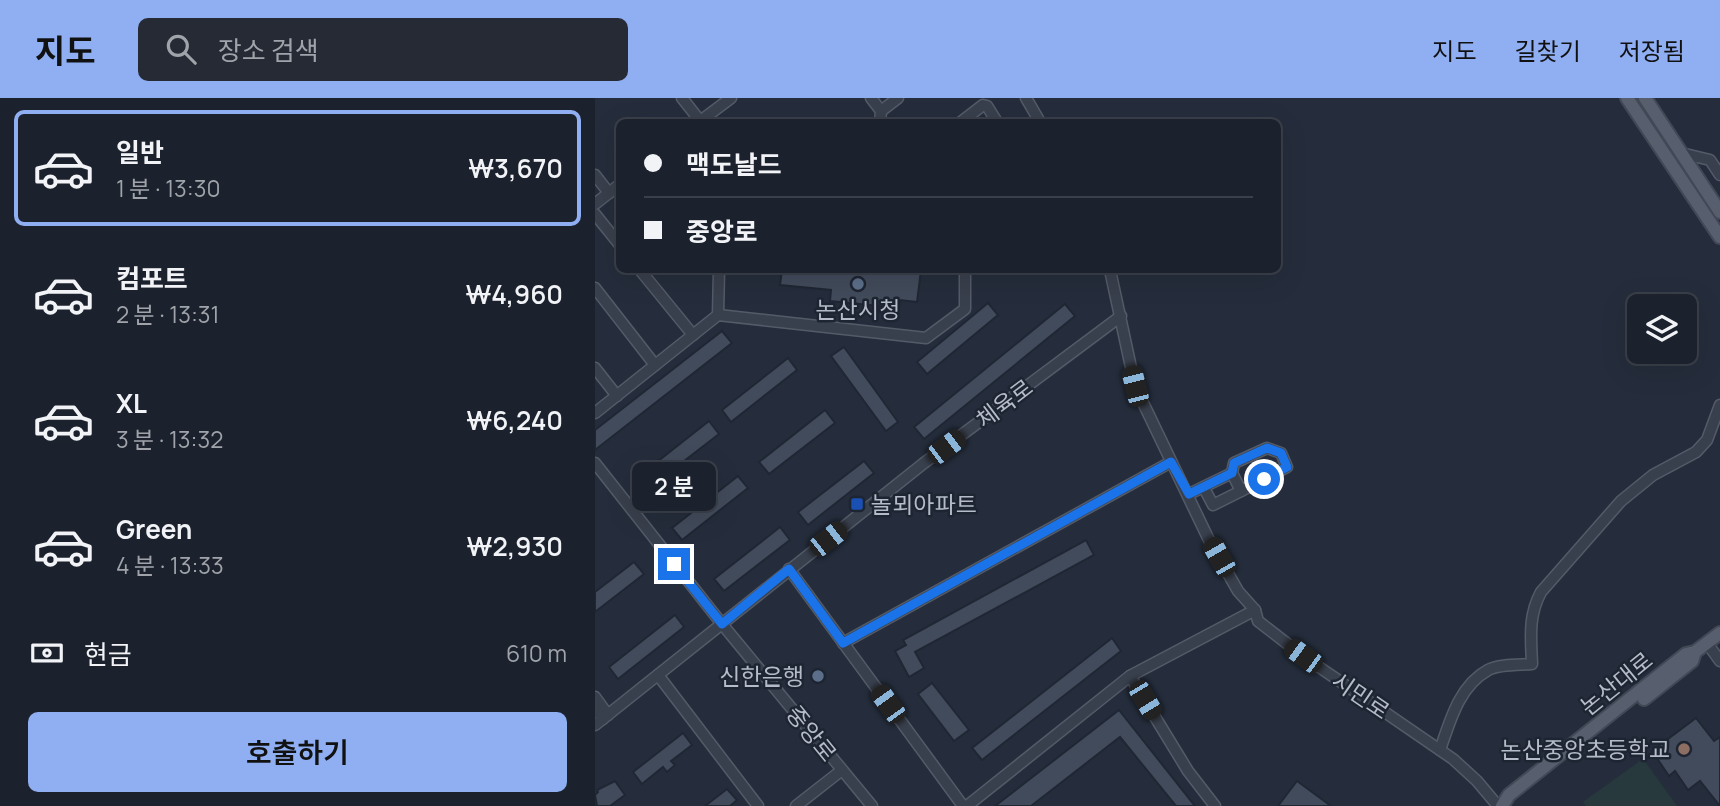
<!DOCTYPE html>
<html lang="ko">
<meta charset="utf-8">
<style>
body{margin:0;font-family:Manrope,"Noto Sans KR",sans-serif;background:#252a35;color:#f1f3f6;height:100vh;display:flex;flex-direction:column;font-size:26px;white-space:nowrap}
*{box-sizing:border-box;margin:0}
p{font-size:23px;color:#a0a4aa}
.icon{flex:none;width:38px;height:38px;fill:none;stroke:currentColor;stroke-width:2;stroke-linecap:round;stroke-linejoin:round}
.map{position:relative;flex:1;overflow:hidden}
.details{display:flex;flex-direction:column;background:#1c222d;width:595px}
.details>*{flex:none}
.top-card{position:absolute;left:21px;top:21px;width:665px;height:154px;border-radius:10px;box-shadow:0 7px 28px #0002,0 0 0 2px #3a3f49;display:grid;align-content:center;height:154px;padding:0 28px;background:#1c222d}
.controls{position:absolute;left:1032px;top:196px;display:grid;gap:14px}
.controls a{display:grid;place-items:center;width:70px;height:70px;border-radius:10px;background:#1c222d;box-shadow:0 7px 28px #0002,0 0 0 2px #3a3f49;font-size:35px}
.end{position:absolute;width:32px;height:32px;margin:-16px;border:9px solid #1a73e8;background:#fff;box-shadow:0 0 0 4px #fff}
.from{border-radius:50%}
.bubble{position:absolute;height:49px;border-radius:10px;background:#1c222d;box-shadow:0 7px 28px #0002,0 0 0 2px #3a3f49;font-size:23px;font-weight:600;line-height:49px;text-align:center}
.car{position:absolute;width:21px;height:42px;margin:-21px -10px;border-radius:9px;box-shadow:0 0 5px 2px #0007;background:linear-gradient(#222 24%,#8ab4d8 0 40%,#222 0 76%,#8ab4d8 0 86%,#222 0)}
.top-card b{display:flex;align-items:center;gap:24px;height:66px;font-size:26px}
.top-card b+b{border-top:2px solid #3a3f49}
.top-card i{width:18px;height:18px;background:#f1f3f6}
ul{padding:12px 0 0;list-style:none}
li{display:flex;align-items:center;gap:21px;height:116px;margin:0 14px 10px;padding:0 14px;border:4px solid transparent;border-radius:10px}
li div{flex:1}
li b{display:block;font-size:26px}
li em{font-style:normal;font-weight:600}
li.current{border-color:#90aef2}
li>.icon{width:63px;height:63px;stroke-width:1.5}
.pay{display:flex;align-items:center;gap:18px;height:77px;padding:0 28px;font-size:26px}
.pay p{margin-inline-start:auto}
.cta{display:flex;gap:14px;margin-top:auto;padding:14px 28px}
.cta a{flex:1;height:80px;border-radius:10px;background:#90aef2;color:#111;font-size:28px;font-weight:600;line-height:80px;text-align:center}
header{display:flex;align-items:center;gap:42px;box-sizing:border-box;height:98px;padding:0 35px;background:#90aef2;color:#111}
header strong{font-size:33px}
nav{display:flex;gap:38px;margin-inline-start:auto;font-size:24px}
.search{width:490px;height:63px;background:#252a35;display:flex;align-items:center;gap:18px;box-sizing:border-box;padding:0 24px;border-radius:10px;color:#a0a4aa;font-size:26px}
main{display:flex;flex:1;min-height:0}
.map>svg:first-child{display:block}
.green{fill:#27393d}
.building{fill:#424b5b;stroke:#202734;stroke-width:2}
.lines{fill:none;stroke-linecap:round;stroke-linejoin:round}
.minor-casing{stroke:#545b68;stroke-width:13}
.major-casing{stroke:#424956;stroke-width:16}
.minor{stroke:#39404d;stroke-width:10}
.major{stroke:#575e6d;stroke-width:12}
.route{stroke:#1a73e8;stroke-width:9}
.service-dot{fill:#5c6f8a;stroke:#1e2532;stroke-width:2.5}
.transit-dot{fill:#1a4fb4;stroke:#1e2532;stroke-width:2.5}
.education-dot{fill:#8d6e63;stroke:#1e2532;stroke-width:2.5}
.labels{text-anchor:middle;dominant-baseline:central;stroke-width:5;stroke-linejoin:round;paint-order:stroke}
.poi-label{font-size:23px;fill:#b5bbc8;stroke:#1e2532;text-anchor:end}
.street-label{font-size:23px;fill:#b5bbc8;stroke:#1e2532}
</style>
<header>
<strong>지도</strong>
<div class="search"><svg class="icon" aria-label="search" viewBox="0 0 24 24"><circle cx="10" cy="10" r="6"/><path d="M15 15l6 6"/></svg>장소 검색</div>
<nav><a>지도</a><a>길찾기</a><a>저장됨</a></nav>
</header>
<main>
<section class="details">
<ul>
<li class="current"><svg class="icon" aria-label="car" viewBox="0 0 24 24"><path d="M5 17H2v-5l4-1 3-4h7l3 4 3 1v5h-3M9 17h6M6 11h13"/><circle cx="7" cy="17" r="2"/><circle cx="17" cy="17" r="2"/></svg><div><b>일반</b><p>1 분 · 13:30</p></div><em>₩3,670</em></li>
<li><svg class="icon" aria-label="car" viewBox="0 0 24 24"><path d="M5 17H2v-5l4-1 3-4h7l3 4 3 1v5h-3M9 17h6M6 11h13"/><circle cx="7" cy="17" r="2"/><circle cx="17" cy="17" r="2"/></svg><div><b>컴포트</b><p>2 분 · 13:31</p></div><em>₩4,960</em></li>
<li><svg class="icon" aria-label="car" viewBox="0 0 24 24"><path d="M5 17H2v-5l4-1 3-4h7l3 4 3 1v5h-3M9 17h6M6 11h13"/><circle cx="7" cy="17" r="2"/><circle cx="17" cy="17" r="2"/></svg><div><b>XL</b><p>3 분 · 13:32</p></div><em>₩6,240</em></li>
<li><svg class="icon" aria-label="car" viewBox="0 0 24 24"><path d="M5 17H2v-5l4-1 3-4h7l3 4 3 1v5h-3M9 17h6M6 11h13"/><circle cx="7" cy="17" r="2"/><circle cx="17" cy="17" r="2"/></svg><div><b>Green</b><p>4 분 · 13:33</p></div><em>₩2,930</em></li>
</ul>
<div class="pay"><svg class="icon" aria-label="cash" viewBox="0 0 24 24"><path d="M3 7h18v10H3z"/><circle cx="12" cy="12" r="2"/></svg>현금<p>610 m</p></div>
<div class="cta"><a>호출하기</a></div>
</section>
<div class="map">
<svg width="1125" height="708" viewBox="0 0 1125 708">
<rect width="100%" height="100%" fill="#252d3c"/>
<!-- green -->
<path class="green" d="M1048,661L1082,708H991L988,704Z"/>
<!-- building -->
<g class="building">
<path d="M187,172H326L322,204L305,202L304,210L235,203L236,192L185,187Z"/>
<path d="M393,205L403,217L332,276L322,264Z"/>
<path d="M470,206L480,218L329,341L319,329Z"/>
<path d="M127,233L137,245L0,352V332Z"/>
<path d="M249,249L303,324L291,333L236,258Z"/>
<path d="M193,260L202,272L136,324L127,312Z"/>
<path d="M230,312L240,325L174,376L164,364Z"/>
<path d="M114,323L124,336L58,387L48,375Z"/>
<path d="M269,363L279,375L213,427L203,414Z"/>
<path d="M143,378L153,390L87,442L77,430Z"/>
<path d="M185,429L195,442L129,493L119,481Z"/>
<path d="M491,442L499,457L320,554L329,570L314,579L300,553L311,547L308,542Z"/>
<path d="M39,464L49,476L0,514V494Z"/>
<path d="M80,517L89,529L23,581L14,569Z"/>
<path d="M517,540L526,553L387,662L377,650Z"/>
<path d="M337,585L374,632L359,643L323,596Z"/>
<path d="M524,612L600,708H581L525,639L436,708H400Z"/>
<path d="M1101,620L1119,643L1125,639V708L1105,683L1093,692L1080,673L1074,678L1057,653Z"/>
<path d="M88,635L97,647L76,663L80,667L72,674L68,669L47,686L38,674Z"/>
<path d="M20,683L30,697L15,708H2L0,697L3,694L2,692Z"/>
<path d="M702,683L736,708H683Z"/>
<path d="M132,691L142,702L135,708H110Z"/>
</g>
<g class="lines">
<!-- minor casing -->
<g class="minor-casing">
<g id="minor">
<path d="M87,0L106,24"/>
<path d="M276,0L286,13L285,24"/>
<path d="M431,0L445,24"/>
<path d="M286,13L303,0"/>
<path d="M104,24L136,0"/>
<path d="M366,24L388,7L392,8L402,24"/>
<path d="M1086,55L1115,62L1125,77"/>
<path d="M0,77L14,95"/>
<path d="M0,106L24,87"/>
<path d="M0,116L24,146"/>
<path d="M45,172L98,237"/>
<path d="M515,172L540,288L614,442L643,493L660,512L663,523L708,558L858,661L882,683L903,708"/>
<path d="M0,190L60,267"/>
<path d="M123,217L124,172"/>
<path d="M0,270L22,298"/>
<path d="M0,315L123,217L331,240L370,211V172"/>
<path d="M0,365L127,526L277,708"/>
<path d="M637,375L639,365L672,350L686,355L692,369L646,393"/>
<path d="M594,396L637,375L646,393L618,407L609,390"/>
<path d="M194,471L368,708"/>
<path d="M248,545L576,364"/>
<path d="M1112,545L1125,563"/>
<path d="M63,577L163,708"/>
<path d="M535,578L593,673L620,708"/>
<path d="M0,599L13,617"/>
<path d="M0,611L8,621"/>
<path d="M0,627L329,365L526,218"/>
<path d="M845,652C855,623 864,588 893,572C904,566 925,567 937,566C936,540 933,518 946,494L1026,403L1058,377L1101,354L1112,342L1125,307"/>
<path d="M201,708L247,672"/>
<path d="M372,708L535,578L660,512"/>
</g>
</g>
<!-- major casing -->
<g class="major-casing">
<g id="major">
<path d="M1032,0L1125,139"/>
<path d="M1050,0L1125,114"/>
<path d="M1049,601L1097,563L1100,554"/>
<path d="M907,708L914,697L1091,556L1100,554L1125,535"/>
</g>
</g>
<!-- minor -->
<use href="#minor" class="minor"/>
<!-- major -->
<use href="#major" class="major"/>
</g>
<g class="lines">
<!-- route -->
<path class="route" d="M79,466L127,526L194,471L248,545L576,364L594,396L637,375L639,365L672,350L686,355L692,369L669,381"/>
</g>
<!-- markers -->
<g class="service-dot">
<circle cx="263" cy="186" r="7"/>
<circle cx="223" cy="578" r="7"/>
</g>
<rect class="transit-dot" x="255" y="399" width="14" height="14" rx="3.5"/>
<circle class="education-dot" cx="1089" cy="651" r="7"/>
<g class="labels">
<!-- poi labels -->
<g class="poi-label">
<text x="263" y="211" text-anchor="middle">논산시청</text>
<text x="276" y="406" text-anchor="start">놀뫼아파트</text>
<text x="209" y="578">신한은행</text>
<text x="1075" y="651">논산중앙초등학교</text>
</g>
<!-- street labels -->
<g class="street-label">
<text transform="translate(409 305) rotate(-37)">체육로</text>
<text transform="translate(1021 585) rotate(-39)">논산대로</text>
<text transform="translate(766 597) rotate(34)">시민로</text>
<text transform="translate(217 635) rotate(51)">중앙로</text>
</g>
</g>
</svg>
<div class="controls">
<a><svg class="icon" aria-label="layers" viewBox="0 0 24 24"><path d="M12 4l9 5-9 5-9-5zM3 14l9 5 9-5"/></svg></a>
</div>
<i class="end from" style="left:669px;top:381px"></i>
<i class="end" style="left:79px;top:466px"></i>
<div class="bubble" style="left:37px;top:364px;width:84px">2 분</div>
<i class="car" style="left:540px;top:288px;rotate:346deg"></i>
<i class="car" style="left:351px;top:349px;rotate:53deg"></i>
<i class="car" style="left:233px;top:441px;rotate:52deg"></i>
<i class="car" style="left:624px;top:459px;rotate:330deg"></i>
<i class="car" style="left:708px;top:558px;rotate:306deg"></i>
<i class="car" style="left:550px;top:602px;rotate:149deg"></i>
<i class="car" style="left:293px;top:606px;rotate:324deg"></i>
<div class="top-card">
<b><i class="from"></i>맥도날드</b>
<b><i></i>중앙로</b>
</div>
</div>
</main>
